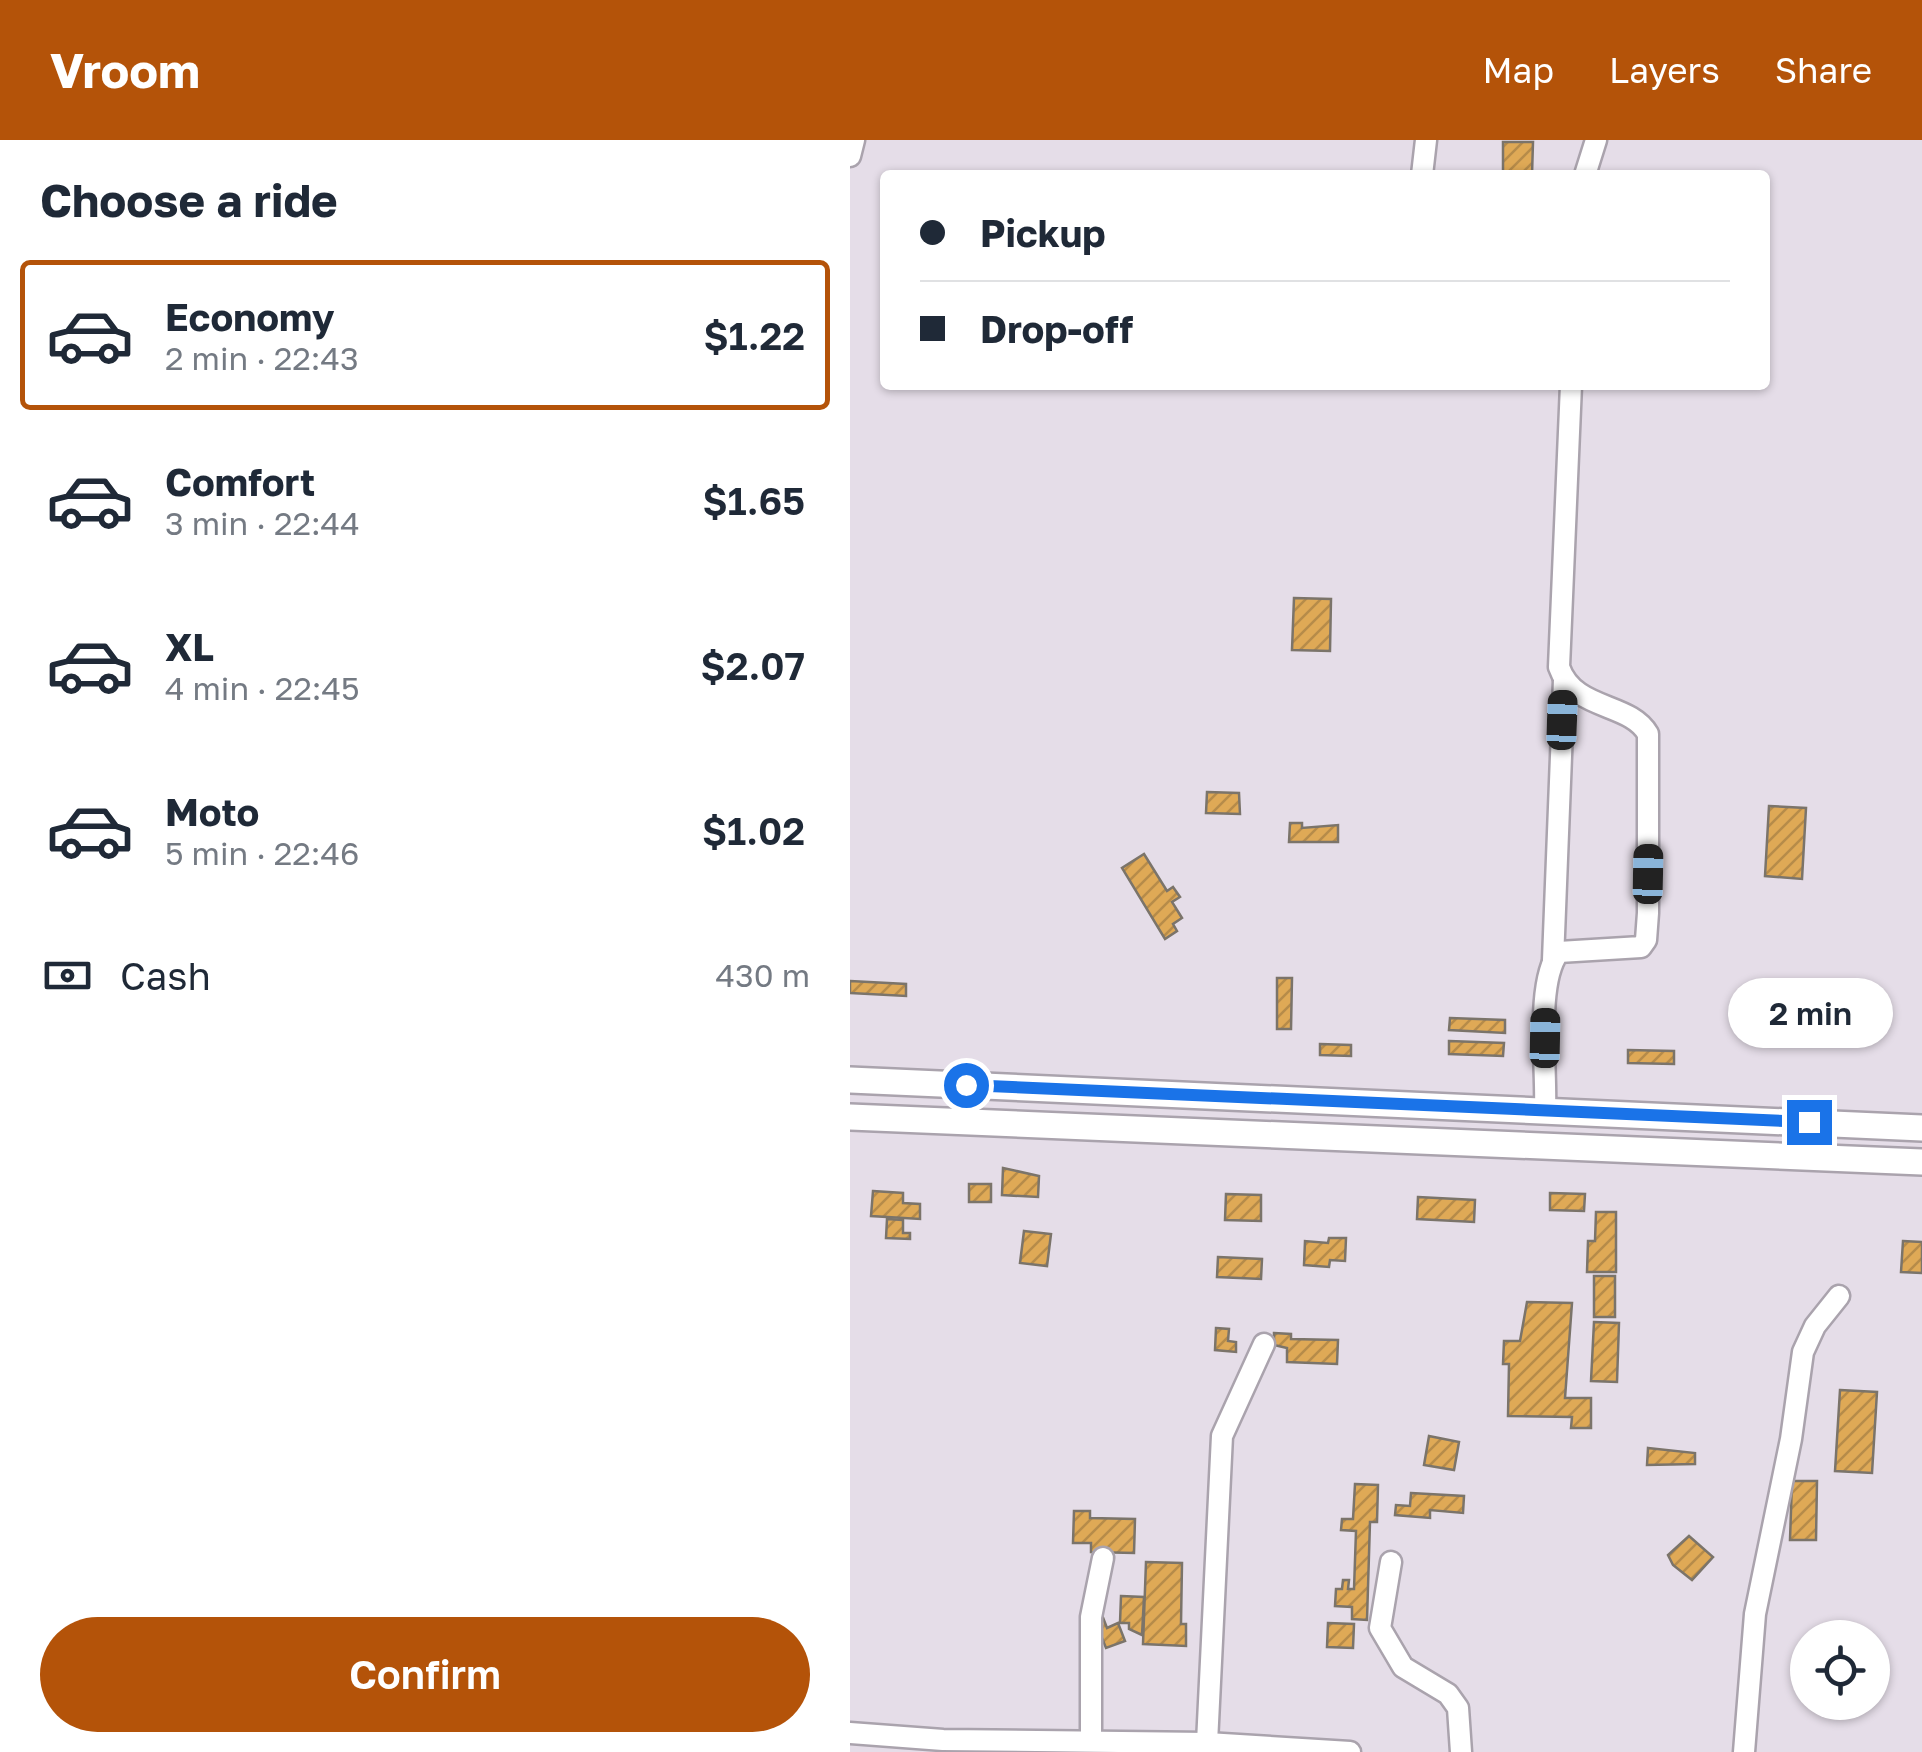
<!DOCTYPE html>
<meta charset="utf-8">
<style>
body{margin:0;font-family:"Golos Text",sans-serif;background:#f6f6f7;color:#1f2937;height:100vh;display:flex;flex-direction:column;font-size:38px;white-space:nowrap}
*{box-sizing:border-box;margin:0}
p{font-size:32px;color:#747a83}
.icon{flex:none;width:55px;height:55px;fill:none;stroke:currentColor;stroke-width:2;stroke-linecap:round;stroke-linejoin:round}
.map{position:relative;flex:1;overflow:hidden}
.panel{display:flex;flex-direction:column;background:#fff;width:850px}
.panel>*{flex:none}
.guide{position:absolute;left:30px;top:30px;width:890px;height:220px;border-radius:10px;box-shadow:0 2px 8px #0004;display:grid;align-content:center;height:220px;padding:0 40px;background:#fff}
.fabs{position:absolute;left:940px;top:1480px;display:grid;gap:20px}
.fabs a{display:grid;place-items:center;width:100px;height:100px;border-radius:50%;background:#fff;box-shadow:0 2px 8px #0004;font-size:50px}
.end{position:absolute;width:45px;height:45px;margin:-22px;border:12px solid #1a73e8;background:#fff;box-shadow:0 0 0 5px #fff}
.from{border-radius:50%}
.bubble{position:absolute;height:70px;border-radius:35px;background:#fff;box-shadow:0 2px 8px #0004;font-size:32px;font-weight:600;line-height:70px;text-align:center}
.car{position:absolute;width:30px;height:60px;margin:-30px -15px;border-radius:12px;box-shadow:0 0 8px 2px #0007;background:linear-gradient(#222 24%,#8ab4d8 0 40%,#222 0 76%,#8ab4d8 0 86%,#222 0)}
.guide b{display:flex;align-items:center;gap:35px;height:95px;font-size:38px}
.guide b+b{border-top:2px solid #e0e1e3}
.guide i{width:25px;height:25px;background:#1f2937}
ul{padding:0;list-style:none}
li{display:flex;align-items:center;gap:30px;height:150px;margin:0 20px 15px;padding:0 20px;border:5px solid transparent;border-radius:10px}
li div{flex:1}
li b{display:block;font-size:38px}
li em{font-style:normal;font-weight:600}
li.current{border-color:#b45309}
li>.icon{width:90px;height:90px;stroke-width:1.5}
h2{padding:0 40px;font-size:45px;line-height:120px}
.pay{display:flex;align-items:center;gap:25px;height:110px;padding:0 40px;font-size:38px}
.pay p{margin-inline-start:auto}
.cta{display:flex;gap:20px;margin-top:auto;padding:20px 40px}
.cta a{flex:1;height:115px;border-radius:60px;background:#b45309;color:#fff;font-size:40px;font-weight:600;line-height:115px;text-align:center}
header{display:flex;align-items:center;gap:60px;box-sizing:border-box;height:140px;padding:0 50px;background:#b45309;color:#fff}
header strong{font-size:48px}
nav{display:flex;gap:55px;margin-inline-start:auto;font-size:35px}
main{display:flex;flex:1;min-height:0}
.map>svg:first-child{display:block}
.building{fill:url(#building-hatch);stroke:#7b746a;stroke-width:2.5}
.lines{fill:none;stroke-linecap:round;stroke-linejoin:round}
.minor-casing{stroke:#aaa3ad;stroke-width:25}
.major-casing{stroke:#aaa3ad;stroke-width:30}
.minor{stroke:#fff;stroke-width:20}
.major{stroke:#fff;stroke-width:25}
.route{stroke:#1a73e8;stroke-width:12}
</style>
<header>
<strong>Vroom</strong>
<nav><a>Map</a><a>Layers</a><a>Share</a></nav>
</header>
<main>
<section class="panel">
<h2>Choose a ride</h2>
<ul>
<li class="current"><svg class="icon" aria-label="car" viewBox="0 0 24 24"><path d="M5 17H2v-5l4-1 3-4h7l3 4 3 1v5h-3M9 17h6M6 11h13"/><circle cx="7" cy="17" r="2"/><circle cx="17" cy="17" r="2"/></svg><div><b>Economy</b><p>2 min · 22:43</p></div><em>$1.22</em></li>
<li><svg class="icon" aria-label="car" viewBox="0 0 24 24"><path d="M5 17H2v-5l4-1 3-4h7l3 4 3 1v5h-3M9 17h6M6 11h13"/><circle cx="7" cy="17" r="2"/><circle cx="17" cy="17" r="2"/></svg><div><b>Comfort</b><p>3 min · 22:44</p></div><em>$1.65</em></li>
<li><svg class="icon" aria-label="car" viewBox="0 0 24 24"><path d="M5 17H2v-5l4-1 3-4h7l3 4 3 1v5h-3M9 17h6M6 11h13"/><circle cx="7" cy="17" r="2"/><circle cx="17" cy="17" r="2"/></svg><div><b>XL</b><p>4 min · 22:45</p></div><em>$2.07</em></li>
<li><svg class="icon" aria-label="car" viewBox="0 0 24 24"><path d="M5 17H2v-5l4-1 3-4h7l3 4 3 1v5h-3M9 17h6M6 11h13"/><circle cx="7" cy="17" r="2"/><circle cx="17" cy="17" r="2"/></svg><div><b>Moto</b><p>5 min · 22:46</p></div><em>$1.02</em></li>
</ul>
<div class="pay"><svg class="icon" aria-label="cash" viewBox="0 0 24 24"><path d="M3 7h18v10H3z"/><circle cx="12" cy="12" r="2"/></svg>Cash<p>430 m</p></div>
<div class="cta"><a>Confirm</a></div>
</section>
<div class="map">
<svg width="1072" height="1612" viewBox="0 0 1072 1612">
<defs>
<pattern id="building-hatch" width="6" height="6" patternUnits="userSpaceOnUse" patternTransform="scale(2.5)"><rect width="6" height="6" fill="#dfa956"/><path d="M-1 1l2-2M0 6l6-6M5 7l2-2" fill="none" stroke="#b68b49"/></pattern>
</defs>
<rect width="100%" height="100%" fill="#e5dde8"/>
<!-- building -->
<g class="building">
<path d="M653,2H683L682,35H653Z"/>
<path d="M444,458L481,459L480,511L442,510Z"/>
<path d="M357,652L389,653L390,674L356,673Z"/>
<path d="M919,666L956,668L952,739L915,736Z"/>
<path d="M440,683H452V688L488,685V702H439Z"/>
<path d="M294,714L317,751L323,747L330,757L322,762L332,778L323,784L327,791L315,799L272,728Z"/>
<path d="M427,838H442L441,889H427Z"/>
<path d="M0,841L56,844V856L0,853Z"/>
<path d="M600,878L655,880V893L599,890Z"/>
<path d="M599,901L654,903L653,916L599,914Z"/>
<path d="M470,904L501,905V916L470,915Z"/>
<path d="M778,910L824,911V924L778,923Z"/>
<path d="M153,1028L189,1036L188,1057L152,1055Z"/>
<rect x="119" y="1044" width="22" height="18"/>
<path d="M23,1051L53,1053V1063L70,1064V1079L21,1076Z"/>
<path d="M700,1053L735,1054L734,1071L700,1070Z"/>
<path d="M376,1054L411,1055V1081L375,1080Z"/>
<path d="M568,1057L625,1060L624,1082L567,1079Z"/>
<path d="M746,1072H766V1132H737L738,1101H745Z"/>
<path d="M37,1079L53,1080V1093H60V1099L36,1098Z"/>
<path d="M174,1091L201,1094L197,1126L170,1123Z"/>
<path d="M479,1098H496L495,1121L480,1120L479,1127L454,1125L455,1101L478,1103Z"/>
<path d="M1053,1101L1072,1102V1133L1051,1132Z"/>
<path d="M368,1117L412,1119L411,1139L367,1137Z"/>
<rect x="744" y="1136" width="21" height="41"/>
<path d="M677,1162L722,1163L715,1258H741V1288H721L722,1277L658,1276L659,1224H653L654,1201H670Z"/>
<path d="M744,1182L769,1183L767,1242L741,1241Z"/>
<path d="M366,1188L379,1189L378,1201L386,1202V1212L365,1210Z"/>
<path d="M424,1193L441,1194V1199L488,1200L487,1224L437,1222V1208L424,1205Z"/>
<path d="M990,1250L1027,1252L1022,1333L985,1331Z"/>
<path d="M579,1296L609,1302L604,1330L574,1325Z"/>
<path d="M798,1308L845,1313V1324L797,1325Z"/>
<path d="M942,1341H967L966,1400H940Z"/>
<path d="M505,1344L528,1345L527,1382H520L517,1480L502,1479V1467L485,1466L486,1449H492L493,1440H499L498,1449H504L506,1391L491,1390L492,1379H503Z"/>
<path d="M561,1353L614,1356L613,1373L580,1370V1378L545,1375L546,1365L560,1366Z"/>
<path d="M224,1371H240V1378L285,1379L284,1413L241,1412V1403H223Z"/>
<path d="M839,1396L863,1417L842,1440L823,1425L818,1415Z"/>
<path d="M296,1422L332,1423L331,1484H336V1506L293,1504Z"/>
<path d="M271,1456L294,1457L292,1495L279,1489V1483H270Z"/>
<path d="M252,1475L257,1488L268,1483L275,1501L256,1508L244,1478Z"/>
<path d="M478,1483L504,1484L503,1508L477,1507Z"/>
</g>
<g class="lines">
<!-- minor casing -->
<g class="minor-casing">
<g id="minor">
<path d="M0,16L4,0"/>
<path d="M572,35L576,0"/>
<path d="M735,35L746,0"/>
<path d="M703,820L714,540"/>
<path d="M695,969C697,930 685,842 709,812L791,807L796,800L798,773V594C780,562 724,571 709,527L721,245"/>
<path d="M541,1422L530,1488L553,1527L598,1554L608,1568L611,1612"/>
<path d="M0,1593L93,1600L357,1603L500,1612"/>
<path d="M241,1599V1477L253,1418"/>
<path d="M357,1603L372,1296L414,1204"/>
<path d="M894,1612L905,1474L941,1299L953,1212L965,1186L989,1156"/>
</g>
</g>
<!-- major casing -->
<g class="major-casing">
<g id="major">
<path d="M0,940L1072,988"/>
<path d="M0,977L1072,1022"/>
</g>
</g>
<!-- minor -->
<use href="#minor" class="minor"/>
<!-- major -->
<use href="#major" class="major"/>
</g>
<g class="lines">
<!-- route -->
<path class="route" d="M116,945L959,982"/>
</g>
</svg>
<div class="fabs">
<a><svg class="icon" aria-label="locate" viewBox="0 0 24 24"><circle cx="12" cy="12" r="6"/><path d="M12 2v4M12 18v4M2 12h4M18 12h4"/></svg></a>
</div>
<i class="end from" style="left:116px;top:945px"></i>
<i class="end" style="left:959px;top:982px"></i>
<div class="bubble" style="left:878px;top:838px;width:165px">2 min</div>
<i class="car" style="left:712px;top:580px;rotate:2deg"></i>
<i class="car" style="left:798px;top:734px;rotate:1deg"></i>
<i class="car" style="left:695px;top:898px;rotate:1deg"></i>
<div class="guide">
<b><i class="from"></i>Pickup</b>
<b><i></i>Drop-off</b>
</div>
</div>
</main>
